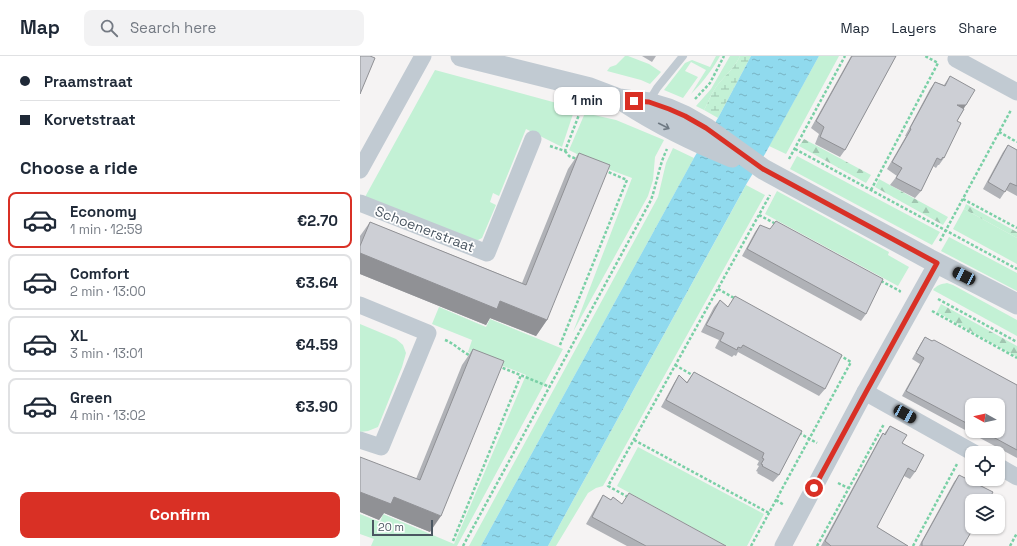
<!DOCTYPE html>
<meta charset="utf-8">
<style>
body{margin:0;font-family:"Space Grotesk",sans-serif;background:#f2f2f3;color:#1f2937;height:100vh;display:flex;flex-direction:column;font-size:15px;white-space:nowrap}
*{box-sizing:border-box;margin:0}
p{font-size:13px;color:#747a83}
.icon{flex:none;width:22px;height:22px;fill:none;stroke:currentColor;stroke-width:2;stroke-linecap:round;stroke-linejoin:round}
.map{position:relative;flex:1;overflow:hidden}
.panel{display:flex;flex-direction:column;background:#fff;width:360px}
.panel>*{flex:none}
.top-card{display:grid;align-content:center;height:88px;padding:0 20px;background:#fff}
.needle{width:26px;rotate:278deg}
.fabs{position:absolute;left:605px;top:342px;display:grid;gap:8px}
.fabs a{display:grid;place-items:center;width:40px;height:40px;border-radius:8px;background:#fff;box-shadow:0 1px 3px #0004;font-size:20px}
.scale{position:absolute;left:12px;bottom:10px;width:61px;box-sizing:border-box;padding-left:4px;border:2px solid #4a5661;border-top:0;font-size:11px;line-height:14px;white-space:nowrap;color:#4a5661;-webkit-text-stroke:3px #fff;paint-order:stroke}
.end{position:absolute;width:18px;height:18px;margin:-9px;border:5px solid #d93025;background:#fff;box-shadow:0 0 0 2px #fff}
.from{border-radius:50%}
.bubble{position:absolute;height:28px;border-radius:8px;background:#fff;box-shadow:0 1px 3px #0004;font-size:13px;font-weight:800;line-height:28px;text-align:center}
.car{position:absolute;width:12px;height:24px;margin:-12px -6px;border-radius:5px;box-shadow:0 0 3px 1px #0007;background:linear-gradient(#222 24%,#8ab4d8 0 40%,#222 0 76%,#8ab4d8 0 86%,#222 0)}
.top-card b{display:flex;align-items:center;gap:14px;height:38px;font-size:15px}
.top-card b+b{border-top:1px solid #e0e1e3}
.top-card i{width:10px;height:10px;background:#1f2937}
ul{padding:0;list-style:none}
li{display:flex;align-items:center;gap:12px;height:56px;margin:0 8px 6px;padding:0 12px;border:2px solid #e0e1e3;border-radius:8px}
li div{flex:1}
li b{display:block;font-size:15px}
li em{font-style:normal;font-weight:800}
li.active{border-color:#d93025}
li>.icon{width:36px;height:36px;stroke-width:1.5}
h2{padding:0 20px;font-size:18px;line-height:48px}
.button{display:flex;gap:8px;margin-top:auto;padding:8px 20px}
.button a{flex:1;height:46px;border-radius:8px;background:#d93025;color:#fff;font-size:16px;font-weight:800;line-height:46px;text-align:center}
header{display:flex;align-items:center;gap:24px;box-sizing:border-box;height:56px;padding:0 20px;background:#fff;border-bottom:1px solid #e0e1e3}
header strong{font-size:19px}
nav{display:flex;gap:22px;margin-inline-start:auto;font-size:14px}
.search{width:280px;height:36px;background:#f2f2f3;display:flex;align-items:center;gap:10px;box-sizing:border-box;padding:0 14px;border-radius:8px;color:#747a83;font-size:15px}
main{display:flex;flex:1;min-height:0}
.map>svg:first-child{display:block}
.green{fill:#c3f1d5}
.forest{fill:url(#forest-firs)}
.wetland{fill:url(#wetland-marsh)}
.water{fill:url(#water-ripples)}
.lines{fill:none;stroke-linecap:round;stroke-linejoin:round}
.path{stroke:#7ad0a6;stroke-width:2.5;stroke-dasharray:3 2;stroke-linecap:butt}
.service{stroke:#c1cad2;stroke-width:8}
.minor{stroke:#c1cad2;stroke-width:17}
.tertiary{stroke:#c1cad2;stroke-width:21}
.wall{fill:#b0b2b7;fill-rule:evenodd}
.shaded-wall{fill:#909195}
.building{fill:#cdcfd5;stroke:#909195}
.oneway{stroke:#6e7983}
.route{stroke:#d93025;stroke-width:5}
.labels{text-anchor:middle;dominant-baseline:central;stroke-width:3.5;stroke-linejoin:round;paint-order:stroke}
.street-label{font-size:14px;fill:#4a5661;stroke:#fff}
</style>
<header>
<strong>Map</strong>
<div class="search"><svg class="icon" aria-label="search" viewBox="0 0 24 24"><circle cx="10" cy="10" r="6"/><path d="M15 15l6 6"/></svg>Search here</div>
<nav><a>Map</a><a>Layers</a><a>Share</a></nav>
</header>
<main>
<section class="panel">
<div class="top-card">
<b><i class="from"></i>Praamstraat</b>
<b><i></i>Korvetstraat</b>
</div>
<h2>Choose a ride</h2>
<ul>
<li class="active"><svg class="icon" aria-label="car" viewBox="0 0 24 24"><path d="M5 17H2v-5l4-1 3-4h7l3 4 3 1v5h-3M9 17h6M6 11h13"/><circle cx="7" cy="17" r="2"/><circle cx="17" cy="17" r="2"/></svg><div><b>Economy</b><p>1 min · 12:59</p></div><em>€2.70</em></li>
<li><svg class="icon" aria-label="car" viewBox="0 0 24 24"><path d="M5 17H2v-5l4-1 3-4h7l3 4 3 1v5h-3M9 17h6M6 11h13"/><circle cx="7" cy="17" r="2"/><circle cx="17" cy="17" r="2"/></svg><div><b>Comfort</b><p>2 min · 13:00</p></div><em>€3.64</em></li>
<li><svg class="icon" aria-label="car" viewBox="0 0 24 24"><path d="M5 17H2v-5l4-1 3-4h7l3 4 3 1v5h-3M9 17h6M6 11h13"/><circle cx="7" cy="17" r="2"/><circle cx="17" cy="17" r="2"/></svg><div><b>XL</b><p>3 min · 13:01</p></div><em>€4.59</em></li>
<li><svg class="icon" aria-label="car" viewBox="0 0 24 24"><path d="M5 17H2v-5l4-1 3-4h7l3 4 3 1v5h-3M9 17h6M6 11h13"/><circle cx="7" cy="17" r="2"/><circle cx="17" cy="17" r="2"/></svg><div><b>Green</b><p>4 min · 13:02</p></div><em>€3.90</em></li>
</ul>
<div class="button"><a>Confirm</a></div>
</section>
<div class="map">
<svg width="657" height="490" viewBox="0 0 657 490">
<defs>
<pattern id="forest-firs" width="22" height="20" patternUnits="userSpaceOnUse"><rect width="22" height="20" fill="#c3f1d5"/><path d="M5 1l3.5 6h-7zM16 11l3.5 6h-7z" fill="#a0c6b0"/></pattern>
<pattern id="wetland-marsh" width="20" height="14" patternUnits="userSpaceOnUse"><rect width="20" height="14" fill="#c3f1d5"/><path d="M1 5h8M5 5V1M11 12h8M15 12V8" fill="none" stroke="#a0c6b0"/></pattern>
<pattern id="water-ripples" width="26" height="14" patternUnits="userSpaceOnUse"><rect width="26" height="14" fill="#90daee"/><path d="M2 4q2-2 4 0t4 0M15 11q2-2 4 0t4 0" fill="none" stroke="#78b4c4"/></pattern>
</defs>
<rect width="100%" height="100%" fill="#f5f3f3"/>
<!-- green -->
<g class="green">
<path d="M265,0H268L289,8L301,16L290,28L281,24L247,15L250,11L256,9Z"/>
<path d="M356,0H360C352,14 343,26 331,38L346,14L331,6L325,15L338,21L323,42L304,34L325,7L332,4L350,11Z"/>
<path d="M370,0H380C375,12 364,20 356,31C351,38 348,47 344,54L336,50L351,33Z"/>
<path d="M459,0H479L426,98L409,90Z"/>
<path d="M75,14L215,52L202,91L166,73L139,140L133,137L130,146L136,149L122,182L116,185L5,141Z"/>
<path d="M225,57L256,64L304,84L295,101L293,124L288,140L213,276L272,122L216,101L217,98L209,94Z"/>
<path d="M313,92L334,102L121,490H109L298,141L306,107Z"/>
<path d="M437,100L580,176L572,189L430,113Z"/>
<path d="M386,129L405,139L243,430L236,432L228,437L196,490H188Z"/>
<path d="M417,135L529,196L528,199L549,211L538,230L405,158Z"/>
<path d="M604,153L657,182V208L593,173Z"/>
<path d="M589,181L657,217V235L581,195Z"/>
<path d="M587,227L593,229L657,264V280L573,234C577,229 581,228 587,227Z"/>
<path d="M79,251L126,271L130,263L203,293L97,490H11L14,483L0,478V458L20,466L23,458L94,488L166,319L108,296L112,284L72,268Z"/>
<path d="M0,268L36,283L43,289L46,297L42,311L18,371L8,375L0,376Z"/>
<path d="M278,391L404,458L387,490H366L257,430Z"/>
</g>
<!-- forest -->
<g class="forest">
<path d="M444,83L511,119L506,127L439,90Z"/>
<path d="M519,123L588,161L583,169L515,131Z"/>
<path d="M606,148L657,176V182L604,153Z"/>
<path d="M581,248L657,290V301L577,256Z"/>
</g>
<!-- wetland -->
<path class="wetland" d="M380,0H391L358,62L344,54C348,47 351,38 356,31C364,20 375,12 380,0Z"/>
<!-- water -->
<path class="water" d="M391,0H459L405,98L387,127L188,490H121L335,100L358,62Z"/>
<g class="lines">
<!-- path -->
<g class="path">
<path d="M335,43L350,27L364,0"/>
<path d="M639,76L657,86"/>
<path d="M190,90L205,95L222,51"/>
<path d="M435,93L657,213"/>
<path d="M205,95L209,100L217,103"/>
<path d="M429,103L485,0"/>
<path d="M511,134L578,7L565,0"/>
<path d="M603,143L657,172"/>
<path d="M399,159L416,168"/>
<path d="M580,185L651,54"/>
<path d="M521,225L540,235L539,236"/>
<path d="M358,233L376,243"/>
<path d="M578,243L657,286"/>
<path d="M572,255L657,302"/>
<path d="M85,284C95,288 102,296 111,300"/>
<path d="M200,289L267,124L246,115"/>
<path d="M315,309L334,320"/>
<path d="M138,310L190,331"/>
<path d="M439,377L457,387"/>
<path d="M274,384L409,457"/>
<path d="M478,427L488,432"/>
<path d="M268,441L248,430L410,139"/>
<path d="M416,444L424,449"/>
<path d="M93,485L161,319"/>
<path d="M103,490L291,144C297,127 299,109 307,93"/>
<path d="M391,490L491,306L479,299"/>
<path d="M457,490L524,368"/>
<path d="M553,490L597,408"/>
<path d="M650,490L657,477"/>
</g>
<!-- service -->
<path class="service" d="M288,47L297,32L323,0"/>
<!-- minor -->
<g class="minor">
<path d="M598,0L596,3L657,36"/>
<path d="M0,114L63,0"/>
<path d="M0,147L127,197L173,83"/>
<path d="M0,249L68,277L21,391L0,384"/>
<path d="M505,336L614,397"/>
<path d="M638,410L657,421"/>
<path d="M423,490L505,336L577,207"/>
</g>
<!-- tertiary -->
<g class="tertiary">
<path d="M101,0L230,32L259,43L289,47L309,53L325,60L346,72L403,113L569,203L657,248"/>
<path d="M266,47C300,69 335,86 372,101"/>
</g>
</g>
<!-- wall -->
<g class="wall">
<path d="M282,0H296L292,6Z"/>
<path d="M491,0H536L485,94L480,101L455,88L459,78L451,72Z"/>
<path d="M590,20L604,53L597,65L584,102L579,109H578L576,112L573,110L561,135L555,142L530,129L537,120L527,113L546,80H545L570,33L575,26L584,29Z"/>
<path d="M648,89L657,94V140L646,134L640,143L623,133L643,96Z"/>
<path d="M219,97L187,264L176,280L130,262L126,269L0,218V180L10,166L162,227L208,113Z"/>
<path d="M400,169L506,258L501,265L382,200L395,176Z"/>
<path d="M360,244L465,333L459,340L378,296L376,300L374,299L372,301L355,292L359,284L341,276L354,251Z"/>
<path d="M565,281L657,329V402L542,340L560,308L552,303L561,287ZM612,349L638,375H612Z"/>
<path d="M113,293L70,476L24,457L19,464L0,456L56,423L102,309Z"/>
<path d="M334,316L442,375L419,419L413,426L397,417L398,416L396,415L399,410L397,409L399,405L301,351L314,327L319,319L327,326Z"/>
<path d="M530,370L542,387L555,416L550,423L544,420L517,471L548,490H461L518,385L523,377L524,378Z"/>
<path d="M599,419L603,490H559L594,426Z"/>
<path d="M243,439L251,444L366,490H267L226,468L238,447Z"/>
</g>
<!-- shaded-wall -->
<g class="shaded-wall">
<path d="M597,49H606L601,57Z"/>
<path d="M0,197L140,245L187,264L176,280L130,262L126,269L0,218Z"/>
<path d="M0,436L34,441L81,460L70,476L24,457L19,464L0,456Z"/>
</g>
<!-- building -->
<g class="building">
<path d="M0,0H10L15,2L0,38Z"/>
<path d="M492,0H536L485,94L460,81L464,71L456,65Z"/>
<path d="M590,20L615,34L606,49H597L604,53L597,65L601,67L584,102L583,101L581,104L577,102L561,135L536,122L542,112L532,106L551,73L550,72L575,26L585,30Z"/>
<path d="M648,89L657,94V130L650,127L645,136L628,126Z"/>
<path d="M219,97L250,109L187,264L140,245L137,253L0,197V190L10,166L166,229Z"/>
<path d="M416,165L523,223L506,258L387,193L400,169L410,173Z"/>
<path d="M375,240L482,299L465,333L383,289L381,292L378,291L377,294L360,285L364,277L346,269L360,244L368,251Z"/>
<path d="M565,281L572,285L574,284L657,329V394L622,375H638V349H612V370L546,335L564,302L556,297Z"/>
<path d="M113,293L144,305L81,460L34,441L31,448L0,436V401L60,424Z"/>
<path d="M334,316L442,375L419,419L402,410L403,409L401,408L404,403L402,402L404,397L306,344L319,319L327,327Z"/>
<path d="M530,370L547,379L542,387L564,399L555,416L548,412L517,471L548,490H471L465,485L523,377L525,379Z"/>
<path d="M599,419L633,436L628,445H612V471H614L603,490H562V486Z"/>
<path d="M269,437L366,490H286L232,461L243,439L251,444L253,441L262,448Z"/>
</g>
<!-- one-way arrows -->
<defs><path id="oneway-shaft" d="M-6 0H5M1.5-3L5.5 0L1.5 3" fill="none" stroke-width="1.6" stroke-linecap="round" stroke-linejoin="round"/></defs>
<use class="oneway" href="#oneway-shaft" transform="translate(304 70) rotate(27)"/>
<g class="lines">
<!-- route -->
<path class="route" d="M274,45L289,46L309,53L325,60L346,72L403,113L577,207L506,336L454,432"/>
</g>
<g class="labels">
<!-- street labels -->
<g class="street-label">
<text transform="translate(65 173) rotate(21)">Schoenerstraat</text>
</g>
</g>
</svg>
<div class="fabs">
<a><svg class="needle" viewBox="-14 -14 28 28"><path d="M0-13l5 13h-10z" fill="#e53935"/><path d="M0 13l5-13h-10z" fill="#747a83"/></svg></a>
<a><svg class="icon" aria-label="locate" viewBox="0 0 24 24"><circle cx="12" cy="12" r="6"/><path d="M12 2v4M12 18v4M2 12h4M18 12h4"/></svg></a>
<a><svg class="icon" aria-label="layers" viewBox="0 0 24 24"><path d="M12 4l9 5-9 5-9-5zM3 14l9 5 9-5"/></svg></a>
</div>
<div class="scale">20 m</div>
<i class="end from" style="left:454px;top:432px"></i>
<i class="end" style="left:274px;top:45px"></i>
<div class="bubble" style="left:194px;top:31px;width:66px">1 min</div>
<i class="car" style="left:604px;top:220px;rotate:297deg"></i>
<i class="car" style="left:545px;top:358px;rotate:119deg"></i>
</div>
</main>
